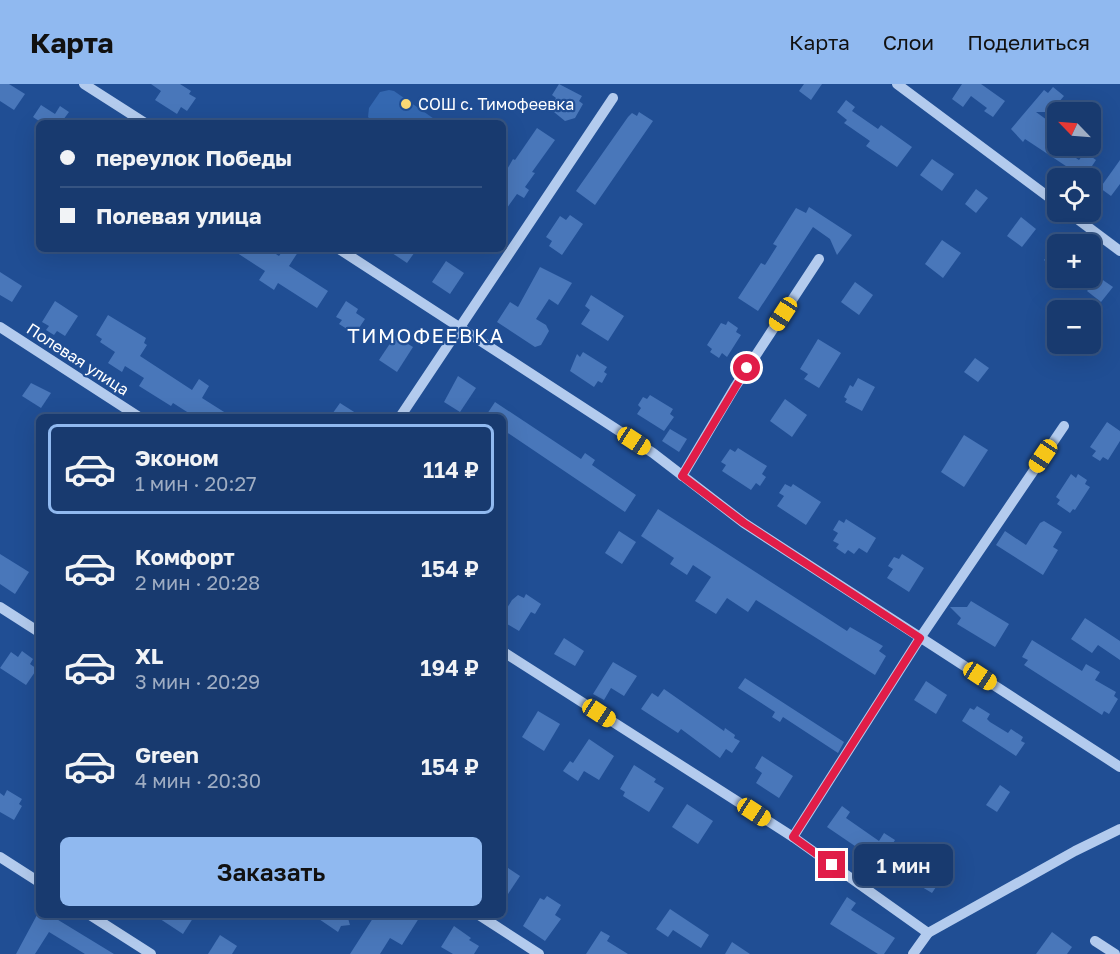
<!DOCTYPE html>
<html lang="ru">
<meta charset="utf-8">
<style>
body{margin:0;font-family:"Golos Text",sans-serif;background:#254577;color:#f1f3f6;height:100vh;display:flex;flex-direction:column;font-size:22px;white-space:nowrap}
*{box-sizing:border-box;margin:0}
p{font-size:20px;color:#9fadc3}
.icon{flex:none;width:33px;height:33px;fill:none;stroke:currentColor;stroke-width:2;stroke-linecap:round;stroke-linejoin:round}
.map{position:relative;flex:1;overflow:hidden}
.drawer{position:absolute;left:36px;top:330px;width:470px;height:504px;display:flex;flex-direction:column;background:#183a6f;border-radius:9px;box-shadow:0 6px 24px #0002,0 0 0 2px #365482}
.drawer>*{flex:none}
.top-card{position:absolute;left:36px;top:36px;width:470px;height:132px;border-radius:9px;box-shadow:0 6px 24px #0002,0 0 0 2px #365482;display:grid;align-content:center;height:132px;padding:0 24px;background:#183a6f}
.needle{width:39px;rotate:295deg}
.controls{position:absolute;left:1047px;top:18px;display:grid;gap:12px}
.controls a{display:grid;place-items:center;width:54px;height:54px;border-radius:9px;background:#183a6f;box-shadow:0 6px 24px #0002,0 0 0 2px #365482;font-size:30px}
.end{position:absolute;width:27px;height:27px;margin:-14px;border:8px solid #e11d48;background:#fff;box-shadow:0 0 0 3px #fff}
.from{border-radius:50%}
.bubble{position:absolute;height:42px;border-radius:9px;background:#183a6f;box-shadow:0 6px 24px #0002,0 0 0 2px #365482;font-size:20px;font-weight:600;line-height:42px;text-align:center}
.car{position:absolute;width:18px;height:36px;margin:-18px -9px;border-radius:8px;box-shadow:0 0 4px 2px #0007;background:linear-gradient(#f5c518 24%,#345 0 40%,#f5c518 0 76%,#345 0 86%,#f5c518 0)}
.top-card b{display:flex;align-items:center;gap:21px;height:57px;font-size:22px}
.top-card b+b{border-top:2px solid #365482}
.top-card i{width:15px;height:15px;background:#f1f3f6}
ul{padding:10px 0 0;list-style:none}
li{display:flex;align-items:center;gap:18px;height:90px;margin:0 12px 9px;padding:0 12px;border:3px solid transparent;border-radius:9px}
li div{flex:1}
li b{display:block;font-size:22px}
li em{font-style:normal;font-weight:600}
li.selected{border-color:#90b9f0}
li>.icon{width:54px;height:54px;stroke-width:1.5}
.button{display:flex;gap:12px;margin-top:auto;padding:12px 24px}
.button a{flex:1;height:69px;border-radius:9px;background:#90b9f0;color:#111;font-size:24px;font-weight:600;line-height:69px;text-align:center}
header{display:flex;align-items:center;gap:36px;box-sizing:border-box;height:84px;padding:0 30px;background:#90b9f0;color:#111}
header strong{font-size:28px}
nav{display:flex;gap:33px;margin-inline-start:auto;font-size:21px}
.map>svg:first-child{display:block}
.green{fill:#3468b1}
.building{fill:#4977ba}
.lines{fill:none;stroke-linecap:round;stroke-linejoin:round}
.minor{stroke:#b3cbee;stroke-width:10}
.route{stroke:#e11d48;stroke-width:8}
.poi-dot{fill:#fbd974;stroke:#204e94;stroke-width:2}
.labels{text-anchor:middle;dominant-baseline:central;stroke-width:4.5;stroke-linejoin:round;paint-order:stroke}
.poi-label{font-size:16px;fill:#fff;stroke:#204e94;text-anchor:start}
.street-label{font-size:16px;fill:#fff;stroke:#204e94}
.quarter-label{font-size:20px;letter-spacing:1.5px;fill:#fff;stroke:#204e94}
</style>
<header>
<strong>Карта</strong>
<nav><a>Карта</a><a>Слои</a><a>Поделиться</a></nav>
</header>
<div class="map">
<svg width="1120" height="870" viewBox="0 0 1120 870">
<rect width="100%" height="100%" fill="#204e94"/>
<!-- green -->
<path class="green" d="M389,6L394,7L440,39H374L368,33L369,24L380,8Z"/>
<!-- building -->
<g class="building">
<path d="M0,0H9L25,10L14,26L0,17Z"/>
<path d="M151,0H180L191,7L189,10L196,14L187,27L181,23L177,30L155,16L161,7Z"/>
<path d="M559,0L582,12L579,17L583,20L575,34L565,37L549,24L556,14L552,11Z"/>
<path d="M804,0H822L811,16L799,7Z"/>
<path d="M962,0H981L1005,17L993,33L984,27L987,24L971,12L963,23L952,15Z"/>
<path d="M1053,3L1064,12L1058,19L1072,28H1036L1058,44V62L1079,76L1085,68L1096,76L1084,94L1025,55L1023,58L1011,45L1044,6L1048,9Z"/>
<path d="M846,16L855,23L852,27L878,45L881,41L912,63L897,83L866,62L870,57L844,39L847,36L837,28Z"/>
<path d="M41,21L55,30L60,22L69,28L63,36L68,39H42L33,33Z"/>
<path d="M639,28L653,37L595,121L576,107L628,33L632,29L637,32Z"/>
<path d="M537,44L555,56L532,88L535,89L525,103L529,106L524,114L517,110L502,131V108L507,101L502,98V94L513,75L515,76Z"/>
<path d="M932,75L954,90L942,107L920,91Z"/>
<path d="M1120,76V100L1111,112L1100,104Z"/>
<path d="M976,105L988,114L976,129L965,120Z"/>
<path d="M809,123L852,151L837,171L830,155L813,143L758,227L738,214L761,179L765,181L777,162L773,160L796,124L806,129Z"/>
<path d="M570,131L583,140L562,171L549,162L552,157L546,153L560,132L566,136Z"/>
<path d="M1021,133L1036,145L1022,163L1007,152Z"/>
<path d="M942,156L961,169L943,194L925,180Z"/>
<path d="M1058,160V188L1044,176Z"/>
<path d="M231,165H268L279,172L284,165H300L289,182L328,207L317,224L278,199L274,206L259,196L265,187Z"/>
<path d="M386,165H417L407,179Z"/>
<path d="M446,177L464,189L450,210L432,198Z"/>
<path d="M540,183L572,199L558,221L549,215L536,235L546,241L549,247L541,261L535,263L497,238L510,218L518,223Z"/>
<path d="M0,188L22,202L12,218L0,211Z"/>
<path d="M1100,194L1113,203L1101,218L1087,207Z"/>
<path d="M855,198L873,211L859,231L841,218Z"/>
<path d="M591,211L624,232L608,257L581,240L590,226L585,222Z"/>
<path d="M55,217L78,232L65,252L57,247L54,251L46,246L49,242L42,238Z"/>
<path d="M346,217L358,225L356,229L365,235L355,250L339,240L342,236L336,233Z"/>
<path d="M108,231L146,254L144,259L147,261L140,272L192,306L199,295L209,302L202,314L232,333H195L173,319L171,322L139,302L144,294L125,282L122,288L108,279L115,268L100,258L102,255L96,251Z"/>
<path d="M728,237L738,244L736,248L741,251L727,273L722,269L719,274L710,268L712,265L707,261L721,239L726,241Z"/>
<path d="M395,252L413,263L397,288L379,276Z"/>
<path d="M818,255L841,269L819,304L804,295L808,290L800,285Z"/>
<path d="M583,268L607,283L604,288L607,290L602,299L598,297L594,303L570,287L577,270L580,273Z"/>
<path d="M975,274L989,284L978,298L964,288Z"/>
<path d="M458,292L476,304L460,328L444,318Z"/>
<path d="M858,294L875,303L862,327L845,318L847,315L844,313L850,301L853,303Z"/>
<path d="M31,299L51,309L41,324L22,312Z"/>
<path d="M650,311L673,325L670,330L674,333L664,347L637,330L641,324L638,321L643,313L647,315Z"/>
<path d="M785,315L807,331L792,353L770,337Z"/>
<path d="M495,318L581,375L585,369L595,376L592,381L636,411L625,428L502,345V333H485Z"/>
<path d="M340,319L362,333H330Z"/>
<path d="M1107,338L1120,347V357L1108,376L1103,373L1100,377L1092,372L1096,367L1090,363Z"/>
<path d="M670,345L687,355L679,368L662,357Z"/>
<path d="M964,351L988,366L964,403L941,388Z"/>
<path d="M738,364L767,382L762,390L766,393L760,402L756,399L751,406L722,387L726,381L721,378L730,365L735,368Z"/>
<path d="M1071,390L1076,394L1078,390L1087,396L1085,400L1090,403L1075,426L1073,425L1070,429L1057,420L1060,416L1056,413Z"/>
<path d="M785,400L791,403L793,400L821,418L806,441L777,422L784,412L779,409Z"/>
<path d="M658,425L847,547L850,543L883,562L879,567L886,572L875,591L756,516L748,528L727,514L716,530L695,517L711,493L693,481L687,491L670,480L674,474L641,452Z"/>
<path d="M846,435L876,454L867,469L859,464L854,470L848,466L845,470L836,464L839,460L833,457L838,449L833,446L839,436L844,439Z"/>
<path d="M1044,437L1062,448L1053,463L1058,466L1043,491L996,461L1005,447L1026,461L1040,439Z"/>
<path d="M619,447L636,458L622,480L605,469Z"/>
<path d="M0,470L29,488L15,510L0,500Z"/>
<path d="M902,470L924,484L909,508L887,494L893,485L888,482L894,473L899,475Z"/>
<path d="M526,510L541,520L535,530L531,528L519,547L502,537V532L512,516L518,511L524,514Z"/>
<path d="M971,517L1009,540L995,563L957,540L961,534L950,523H967Z"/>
<path d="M1085,534L1120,557V576L1098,561L1092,569L1071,555Z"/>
<path d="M564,554L584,567L575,582L554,570Z"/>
<path d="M1032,556L1082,587L1086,580L1100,588L1095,596L1116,608L1114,612L1118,615L1109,630L1104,627L1102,631L1024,581L1028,576L1022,573Z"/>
<path d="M22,567L33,575L30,580L37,585L26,601L0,584L11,568L18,573Z"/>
<path d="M613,578L637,592L624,612L611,604L604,616L593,610Z"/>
<path d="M745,594L844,658L838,669L783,633L780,638L772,633L775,628L738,604Z"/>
<path d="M926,597L947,611L936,630L914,616Z"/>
<path d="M664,605L724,647L725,644L735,651L734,654L740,657L732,669L726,665L720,674L681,645L678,649L641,625L652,609L658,613Z"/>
<path d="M977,622L990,630L987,635L990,638L1008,649L1011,645L1023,653L1021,657L1025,659L1016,672L962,637L970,624L974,626Z"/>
<path d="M538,627L560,640L544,667L522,653Z"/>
<path d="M589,655L614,672L599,696L584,687L578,697L563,687L570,677L573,679Z"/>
<path d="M762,672L793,692L779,714L756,699L762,689L755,684Z"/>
<path d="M634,681L656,695L654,698L664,704L649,728L623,712L625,708L620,705Z"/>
<path d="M1000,701L1010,708L997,728L986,721Z"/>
<path d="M7,706L22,715L19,720L22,722L14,736L0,728V709L4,712Z"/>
<path d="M687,720L713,737L698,760L672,743Z"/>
<path d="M842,722L850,728L846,734L879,757L884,749L895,756L892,761L942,794L932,809L887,782L884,788L871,780L874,775L827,743Z"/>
<path d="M502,780L520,792L502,819Z"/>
<path d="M547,812L561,821L555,831L561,835L545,857L523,842L540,814L544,816Z"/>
<path d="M847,813L856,819L851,826L895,854L884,870H878L830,840Z"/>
<path d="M670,825L709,851L701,864L673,846L668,853L656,845Z"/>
<path d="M37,831H50L114,870H85L49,848L35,870H16Z"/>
<path d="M154,831H195L183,850Z"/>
<path d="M313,831H347L350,841L341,842L338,848Z"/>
<path d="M375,831H421L402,861L390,854L380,870H350Z"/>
<path d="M454,842L471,854L469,856L479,862L474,870H453L441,863Z"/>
<path d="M601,847L610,852L607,857L628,870H586Z"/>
<path d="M1052,848L1072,863L1067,870H1036Z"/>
<path d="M220,851L237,862L232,870H208Z"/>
<path d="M732,858L750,870H725Z"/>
</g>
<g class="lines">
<!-- minor -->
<g class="minor">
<path d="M84,0L145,39"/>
<path d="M897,0L1058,120"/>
<path d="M1068,128L1120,167"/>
<path d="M339,165L653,369L744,439L1120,683"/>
<path d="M0,243L139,333"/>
<path d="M400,333L613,14"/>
<path d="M682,392L735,303L819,175"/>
<path d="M0,523L39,548"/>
<path d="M502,567L793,753L928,849"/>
<path d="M793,753L920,554L1064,342"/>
<path d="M0,773L39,798"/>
<path d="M90,831L151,870"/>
<path d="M479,831L539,870"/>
<path d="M1095,857L1115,870"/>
<path d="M913,870L928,849L1075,767L1120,745"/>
</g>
</g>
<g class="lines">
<!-- route -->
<path class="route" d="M747,284L682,392L744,439L920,554L793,753L832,781"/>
</g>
<!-- markers -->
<circle class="poi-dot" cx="406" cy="20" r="6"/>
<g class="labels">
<!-- poi labels -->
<g class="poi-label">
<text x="418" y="20">СОШ с. Тимофеевка</text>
</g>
<!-- street labels -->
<g class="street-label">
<text transform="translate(78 275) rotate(33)">Полевая улица</text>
</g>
<!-- quarter labels -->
<g class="quarter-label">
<text x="426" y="251">ТИМОФЕЕВКА</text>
</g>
</g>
</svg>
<div class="controls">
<a><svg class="needle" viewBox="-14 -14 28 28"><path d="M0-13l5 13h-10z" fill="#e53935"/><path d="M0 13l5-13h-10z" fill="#9fadc3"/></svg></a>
<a><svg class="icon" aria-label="locate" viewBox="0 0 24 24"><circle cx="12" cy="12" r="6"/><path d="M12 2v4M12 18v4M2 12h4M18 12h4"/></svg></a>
<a>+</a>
<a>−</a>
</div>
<i class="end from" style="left:747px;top:284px"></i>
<i class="end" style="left:832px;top:781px"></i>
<div class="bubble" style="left:854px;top:760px;width:99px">1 мин</div>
<i class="car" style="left:783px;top:230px;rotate:213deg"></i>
<i class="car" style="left:634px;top:357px;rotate:123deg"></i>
<i class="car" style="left:1043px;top:372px;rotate:214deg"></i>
<i class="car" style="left:980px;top:592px;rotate:123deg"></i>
<i class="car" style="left:599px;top:629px;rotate:123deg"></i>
<i class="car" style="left:754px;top:728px;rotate:123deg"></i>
<div class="top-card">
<b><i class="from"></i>переулок Победы</b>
<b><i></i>Полевая улица</b>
</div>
<section class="drawer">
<ul>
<li class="selected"><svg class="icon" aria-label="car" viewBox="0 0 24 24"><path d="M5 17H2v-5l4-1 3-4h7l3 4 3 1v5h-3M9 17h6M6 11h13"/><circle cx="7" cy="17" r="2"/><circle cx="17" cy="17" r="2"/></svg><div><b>Эконом</b><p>1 мин · 20:27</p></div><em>114 ₽</em></li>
<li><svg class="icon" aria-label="car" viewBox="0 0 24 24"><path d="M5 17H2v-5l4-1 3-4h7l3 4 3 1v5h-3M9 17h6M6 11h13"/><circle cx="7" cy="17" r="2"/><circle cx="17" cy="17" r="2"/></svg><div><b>Комфорт</b><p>2 мин · 20:28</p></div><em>154 ₽</em></li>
<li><svg class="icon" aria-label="car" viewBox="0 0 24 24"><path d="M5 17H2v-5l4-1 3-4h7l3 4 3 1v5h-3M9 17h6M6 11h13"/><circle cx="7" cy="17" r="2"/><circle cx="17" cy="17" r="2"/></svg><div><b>XL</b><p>3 мин · 20:29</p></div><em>194 ₽</em></li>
<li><svg class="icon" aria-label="car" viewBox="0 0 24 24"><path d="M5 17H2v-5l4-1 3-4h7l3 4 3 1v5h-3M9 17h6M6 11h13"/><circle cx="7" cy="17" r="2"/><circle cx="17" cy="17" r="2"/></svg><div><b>Green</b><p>4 мин · 20:30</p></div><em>154 ₽</em></li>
</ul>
<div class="button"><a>Заказать</a></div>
</section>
</div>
